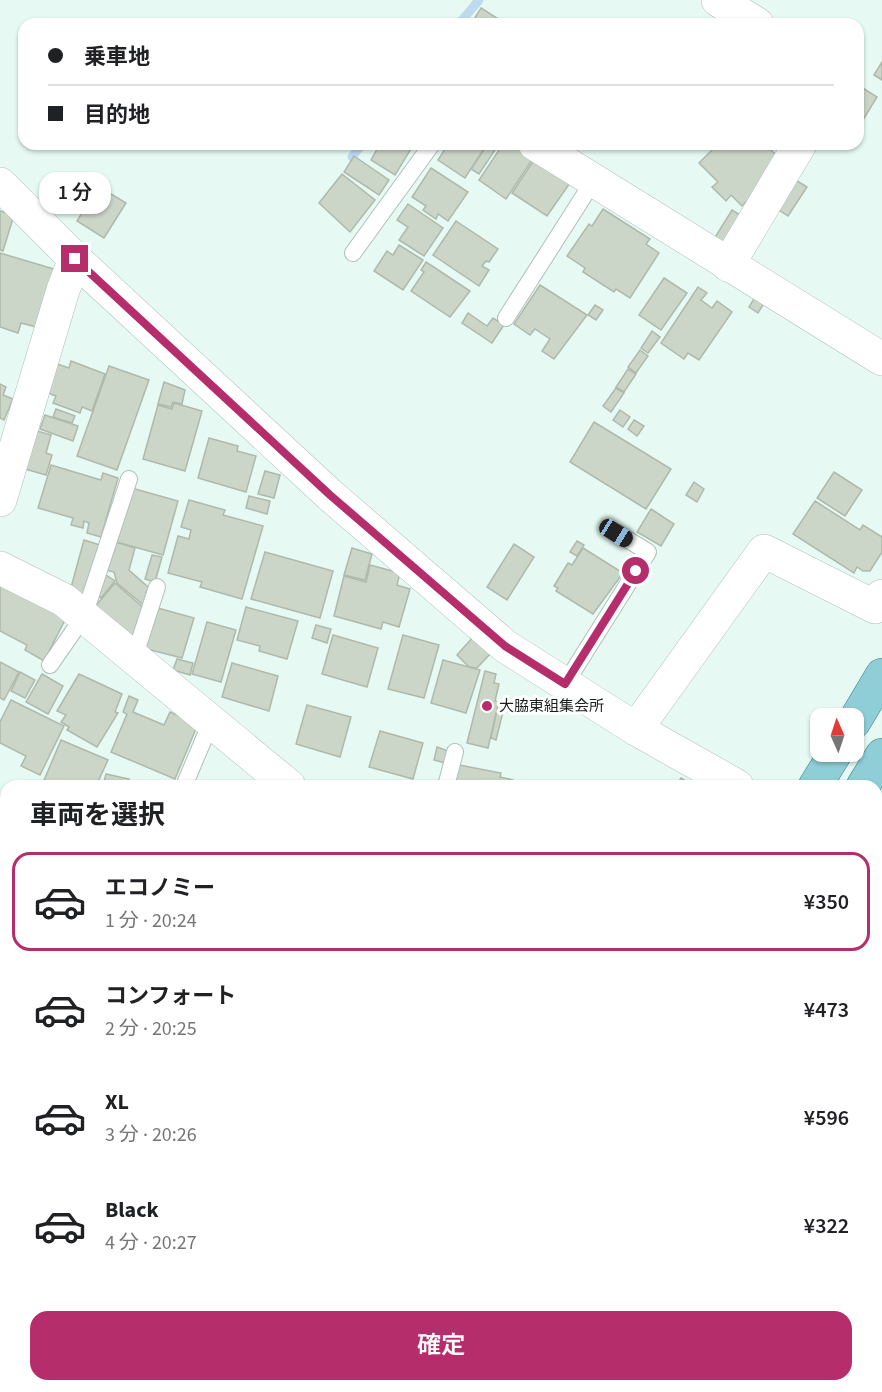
<!DOCTYPE html>
<html lang="ja">
<meta charset="utf-8">
<style>
body{margin:0;font-family:"Source Sans 3","Noto Sans JP",sans-serif;background:#f2f2f2;color:#202124;height:100vh;display:flex;flex-direction:column;font-size:22px;white-space:nowrap}
*{box-sizing:border-box;margin:0}
p{font-size:20px;color:#757577}
.icon{flex:none;width:33px;height:33px;fill:none;stroke:currentColor;stroke-width:2;stroke-linecap:round;stroke-linejoin:round}
.map{position:relative;flex:1;overflow:hidden}
.drawer{position:absolute;left:0px;top:780px;width:882px;height:612px;display:flex;flex-direction:column;background:#fff;border-radius:18px 18px 0 0;box-shadow:0 2px 4px #0004}
.drawer>*{flex:none}
.guide{position:absolute;left:18px;top:18px;width:846px;height:132px;border-radius:18px;box-shadow:0 2px 4px #0004;display:grid;align-content:center;height:132px;padding:0 30px;background:#fff}
.needle{width:39px;rotate:357deg}
.buttons{position:absolute;left:810px;top:708px;display:grid;gap:12px}
.buttons a{display:grid;place-items:center;width:54px;height:54px;border-radius:12px;background:#fff;box-shadow:0 2px 4px #0004;font-size:30px}
.end{position:absolute;width:27px;height:27px;margin:-14px;border:8px solid #b62d6c;background:#fff;box-shadow:0 0 0 3px #fff}
.from{border-radius:50%}
.bubble{position:absolute;height:42px;border-radius:18px;background:#fff;box-shadow:0 2px 4px #0004;font-size:20px;font-weight:600;line-height:42px;text-align:center}
.car{position:absolute;width:18px;height:36px;margin:-18px -9px;border-radius:8px;box-shadow:0 0 4px 2px #0007;background:linear-gradient(#222 24%,#8ab4d8 0 40%,#222 0 76%,#8ab4d8 0 86%,#222 0)}
.guide b{display:flex;align-items:center;gap:21px;height:57px;font-size:22px}
.guide b+b{border-top:2px solid #e0e0e0}
.guide i{width:15px;height:15px;background:#202124}
ul{padding:0;list-style:none}
li{display:flex;align-items:center;gap:18px;height:99px;margin:0 12px 9px;padding:0 18px;border:3px solid transparent;border-radius:18px}
li div{flex:1}
li b{display:block;font-size:22px}
li em{font-style:normal;font-weight:600}
li.active{border-color:#b62d6c}
li>.icon{width:54px;height:54px;stroke-width:1.5}
h2{padding:0 30px;font-size:27px;line-height:72px}
.action{display:flex;gap:12px;margin-top:auto;padding:12px 30px}
.action a{flex:1;height:69px;border-radius:18px;background:#b62d6c;color:#fff;font-size:24px;font-weight:600;line-height:69px;text-align:center}
.map>svg:first-child{display:block}
.green{fill:#e7e4ca}
.lines{fill:none;stroke-linecap:round;stroke-linejoin:round}
.stream{stroke:#bedaef;stroke-width:9}
.building{fill:#ccd6c8;stroke:#afb9ab;stroke-width:1.5}
.lane-casing{stroke:#aec1ba;stroke-width:18}
.street-casing{stroke:#aec1ba;stroke-width:34}
.secondary-casing{stroke:#aec1ba;stroke-width:34}
.primary-casing{stroke:#357c84;stroke-width:34}
.lane{stroke:#fff;stroke-width:16}
.street{stroke:#fff;stroke-width:33}
.secondary{stroke:#fff;stroke-width:33}
.primary{stroke:#8fced6;stroke-width:33}
.route{stroke:#b62d6c;stroke-width:8}
.poi-dot{fill:#b62d6c;stroke:#fff;stroke-width:2}
.labels{text-anchor:middle;dominant-baseline:central;stroke-width:6;stroke-linejoin:round;paint-order:stroke}
.poi-label{font-size:15px;fill:#181f1d;stroke:#fff;text-anchor:start}
</style>
<div class="map">
<svg width="882" height="1392" viewBox="0 0 882 1392">
<rect width="100%" height="100%" fill="#e6faf3"/>
<!-- green -->
<path class="green" d="M0,1255L6,1258V1386H45V1392H0Z"/>
<g class="lines">
<!-- stream -->
<g class="stream">
<path d="M459,24L479,0"/>
<path d="M352,157L362,144"/>
</g>
</g>
<!-- building -->
<g class="building">
<path d="M481,8L506,24H471Z"/>
<path d="M882,62V80L874,75Z"/>
<path d="M858,85L877,97L858,128Z"/>
<path d="M380,144H414L395,175L371,160Z"/>
<path d="M448,144H487L465,178L438,160Z"/>
<path d="M488,144H499L479,174L471,169Z"/>
<path d="M503,144H514L534,157L506,199L479,180Z"/>
<path d="M718,144H760L764,148L766,145L778,157L756,192L742,206L731,195L726,201L712,187L718,182L699,163Z"/>
<path d="M354,156L389,180L379,195L344,172Z"/>
<path d="M534,160L570,183L547,216L512,193Z"/>
<path d="M431,168L468,192L448,221L438,214L436,219L423,210L426,206L412,197Z"/>
<path d="M342,174L375,200L350,232L319,203Z"/>
<path d="M794,179L807,187L788,216L776,208Z"/>
<path d="M98,186L126,203L104,238L77,221Z"/>
<path d="M408,204L443,228L424,256L399,240L408,227L397,220Z"/>
<path d="M603,209L650,239L646,244L659,253L630,298L616,289L614,292L583,272L585,268L567,256L589,224L592,226Z"/>
<path d="M732,210L743,217L725,246L714,239Z"/>
<path d="M0,211L14,215L3,251L0,250Z"/>
<path d="M456,221L498,249L489,262L486,261L482,266L489,270L479,286L433,255Z"/>
<path d="M399,245L423,260L403,290L374,271L387,251L393,255Z"/>
<path d="M0,253L54,269L36,327L21,323L18,333L0,327Z"/>
<path d="M426,262L470,291L450,317L411,291L424,272L421,270Z"/>
<path d="M664,278L687,293L661,330L639,315Z"/>
<path d="M540,285L587,315L554,359L542,351L550,339L535,329L530,335L514,324Z"/>
<path d="M698,287L707,293L701,300L712,308L717,301L732,312L699,360L688,353L684,359L661,343Z"/>
<path d="M755,297L764,303L758,313L749,307Z"/>
<path d="M595,305L603,310L596,320L588,315Z"/>
<path d="M468,313L487,326L493,318L504,325L492,343L462,323Z"/>
<path d="M652,331L660,337L648,353L641,348Z"/>
<path d="M640,350L648,356L636,373L628,367Z"/>
<path d="M71,361L105,374L92,411L82,407L80,413L53,403L56,396L42,391L52,362L69,368Z"/>
<path d="M109,366L149,380L117,470L77,456Z"/>
<path d="M628,369L636,374L624,392L616,387Z"/>
<path d="M164,382L185,390L182,404L173,402L171,407L158,404Z"/>
<path d="M0,384L6,387L3,395L13,399L4,420L0,418Z"/>
<path d="M616,388L624,393L611,412L603,406Z"/>
<path d="M174,403L202,411L185,471L143,459L158,405L172,409Z"/>
<path d="M56,409L75,416L72,423L53,417Z"/>
<path d="M620,410L630,417L623,427L613,420Z"/>
<path d="M45,415L78,426L73,441L40,429Z"/>
<path d="M634,420L644,426L637,436L628,429Z"/>
<path d="M594,422L671,469L646,509L570,462Z"/>
<path d="M30,429L51,435L46,453L52,455L46,475L18,467Z"/>
<path d="M209,438L238,446L237,451L256,456L246,492L198,478Z"/>
<path d="M51,465L101,480L103,473L118,478L101,537L87,533L89,523L84,521L83,528L71,525L73,518L38,508Z"/>
<path d="M265,471L280,475L274,498L258,494Z"/>
<path d="M834,472L862,490L845,516L817,498Z"/>
<path d="M694,482L704,489L697,502L686,495Z"/>
<path d="M128,487L178,501L163,555L113,541Z"/>
<path d="M249,496L270,501L267,514L246,508Z"/>
<path d="M189,500L225,510L223,515L263,526L242,599L200,587L202,582L168,573L178,536L189,539L191,530L181,527Z"/>
<path d="M815,501L860,530L863,525L882,537V552L870,571H863L857,567L854,573L793,534Z"/>
<path d="M651,509L674,524L661,546L637,532Z"/>
<path d="M84,540L100,545L85,595L70,591Z"/>
<path d="M112,541L135,548L129,570L149,588L146,593L153,599L146,607L117,583L114,572L103,569Z"/>
<path d="M577,541L584,545L577,556L570,552Z"/>
<path d="M514,544L534,557L507,600L487,587Z"/>
<path d="M352,548L372,554L365,580L344,575Z"/>
<path d="M583,548L623,573L593,614L556,591L558,588L554,586L568,563L572,565Z"/>
<path d="M265,552L333,571L320,618L251,599Z"/>
<path d="M152,555L162,557L155,582L145,579Z"/>
<path d="M370,565L400,573L397,585L410,589L399,627L383,622L381,629L334,616L344,576L366,582Z"/>
<path d="M103,573L115,581L101,598L96,595Z"/>
<path d="M115,583L146,610L132,644L92,610Z"/>
<path d="M0,585L67,616L44,661L25,650L27,645L0,631Z"/>
<path d="M154,607L194,618L182,658L143,648Z"/>
<path d="M246,607L298,621L287,659L259,651L260,646L237,640Z"/>
<path d="M207,622L236,630L221,682L192,674Z"/>
<path d="M316,625L331,629L327,643L312,638Z"/>
<path d="M333,635L378,648L367,687L322,674Z"/>
<path d="M403,635L439,645L424,698L388,689Z"/>
<path d="M473,637L491,653L477,668L469,667L457,655Z"/>
<path d="M177,659L193,663L190,675L173,670Z"/>
<path d="M443,660L480,670L466,713L431,703Z"/>
<path d="M0,662L19,672L4,700L0,698Z"/>
<path d="M232,663L278,676L269,711L222,697Z"/>
<path d="M485,671L496,674L494,683L499,684L495,701L499,702L488,748L467,743Z"/>
<path d="M20,672L35,680L25,698L11,691Z"/>
<path d="M42,674L63,686L48,714L26,702Z"/>
<path d="M79,674L122,694L115,712L118,713L97,747L67,730L69,727L61,722L66,715L57,711Z"/>
<path d="M129,696L138,700L133,712L164,725L170,712L198,724L175,779L111,752L127,714L123,712Z"/>
<path d="M11,700L64,726L40,775L21,766L26,756L0,743V722Z"/>
<path d="M509,701L514,708L508,712L503,705Z"/>
<path d="M307,705L351,717L340,757L296,744Z"/>
<path d="M497,710L503,712L496,740L491,738Z"/>
<path d="M380,731L423,743L413,779L369,767Z"/>
<path d="M61,740L108,760L96,786L42,785Z"/>
<path d="M437,747L448,751L445,763L434,760Z"/>
<path d="M459,765L501,773L500,777L513,780L511,786H453Z"/>
<path d="M106,774L129,779L127,786H103Z"/>
<path d="M681,778L694,786H676Z"/>
<path d="M4,846L6,847V910L0,903V852Z"/>
<path d="M882,970V988L876,984V978Z"/>
<path d="M195,1386H212L216,1389L215,1392H191Z"/>
</g>
<g class="lines">
<!-- lane casing -->
<g class="lane-casing">
<g id="lane">
<path d="M353,253L432,144"/>
<path d="M506,318L594,180"/>
<path d="M134,658L157,587"/>
<path d="M50,665L84,616L129,479"/>
<path d="M565,684L648,552L617,533"/>
<path d="M184,786L211,722"/>
<path d="M446,786L455,752"/>
<path d="M0,837L6,827"/>
</g>
</g>
<!-- street casing -->
<g class="street-casing">
<g id="street">
<path d="M718,0L757,24"/>
<path d="M535,144L882,359"/>
<path d="M0,184L75,259L330,495L505,646L636,729L737,786"/>
<path d="M728,265L800,144"/>
<path d="M0,500L63,290L75,259"/>
<path d="M0,568L64,600L289,786"/>
<path d="M636,729L764,551L875,607L882,596"/>
<path d="M876,878L882,881"/>
<path d="M0,1005L6,1014"/>
<path d="M876,1311L882,1310"/>
<path d="M61,1386L62,1392"/>
<path d="M662,1392L666,1386"/>
</g>
</g>
<!-- secondary casing -->
<g class="secondary-casing">
<g id="secondary">
<path d="M0,1217L6,1220"/>
<path d="M359,1386L371,1392"/>
</g>
</g>
<!-- primary casing -->
<g class="primary-casing">
<g id="primary">
<path d="M854,722L882,675"/>
<path d="M815,786L836,752"/>
<path d="M863,786L882,755"/>
<path d="M434,1392L437,1386"/>
<path d="M479,1392L483,1386"/>
</g>
</g>
<!-- lane -->
<use href="#lane" class="lane"/>
<!-- street -->
<use href="#street" class="street"/>
<!-- secondary -->
<use href="#secondary" class="secondary"/>
<!-- primary -->
<use href="#primary" class="primary"/>
</g>
<g class="lines">
<!-- route -->
<path class="route" d="M75,259L330,495L505,646L565,684L636,571"/>
</g>
<!-- markers -->
<circle class="poi-dot" cx="487" cy="706" r="6"/>
<g class="labels">
<!-- poi labels -->
<g class="poi-label">
<text x="499" y="706">大脇東組集会所</text>
</g>
</g>
</svg>
<div class="buttons">
<a><svg class="needle" viewBox="-14 -14 28 28"><path d="M0-13l5 13h-10z" fill="#e53935"/><path d="M0 13l5-13h-10z" fill="#757577"/></svg></a>
</div>
<i class="end from" style="left:636px;top:571px"></i>
<i class="end" style="left:75px;top:259px"></i>
<div class="bubble" style="left:39px;top:172px;width:72px">1 分</div>
<i class="car" style="left:616px;top:533px;rotate:122deg"></i>
<div class="guide">
<b><i class="from"></i>乗車地</b>
<b><i></i>目的地</b>
</div>
<section class="drawer">
<h2>車両を選択</h2>
<ul>
<li class="active"><svg class="icon" aria-label="car" viewBox="0 0 24 24"><path d="M5 17H2v-5l4-1 3-4h7l3 4 3 1v5h-3M9 17h6M6 11h13"/><circle cx="7" cy="17" r="2"/><circle cx="17" cy="17" r="2"/></svg><div><b>エコノミー</b><p>1 分 · 20:24</p></div><em>¥350</em></li>
<li><svg class="icon" aria-label="car" viewBox="0 0 24 24"><path d="M5 17H2v-5l4-1 3-4h7l3 4 3 1v5h-3M9 17h6M6 11h13"/><circle cx="7" cy="17" r="2"/><circle cx="17" cy="17" r="2"/></svg><div><b>コンフォート</b><p>2 分 · 20:25</p></div><em>¥473</em></li>
<li><svg class="icon" aria-label="car" viewBox="0 0 24 24"><path d="M5 17H2v-5l4-1 3-4h7l3 4 3 1v5h-3M9 17h6M6 11h13"/><circle cx="7" cy="17" r="2"/><circle cx="17" cy="17" r="2"/></svg><div><b>XL</b><p>3 分 · 20:26</p></div><em>¥596</em></li>
<li><svg class="icon" aria-label="car" viewBox="0 0 24 24"><path d="M5 17H2v-5l4-1 3-4h7l3 4 3 1v5h-3M9 17h6M6 11h13"/><circle cx="7" cy="17" r="2"/><circle cx="17" cy="17" r="2"/></svg><div><b>Black</b><p>4 分 · 20:27</p></div><em>¥322</em></li>
</ul>
<div class="action"><a>確定</a></div>
</section>
</div>
